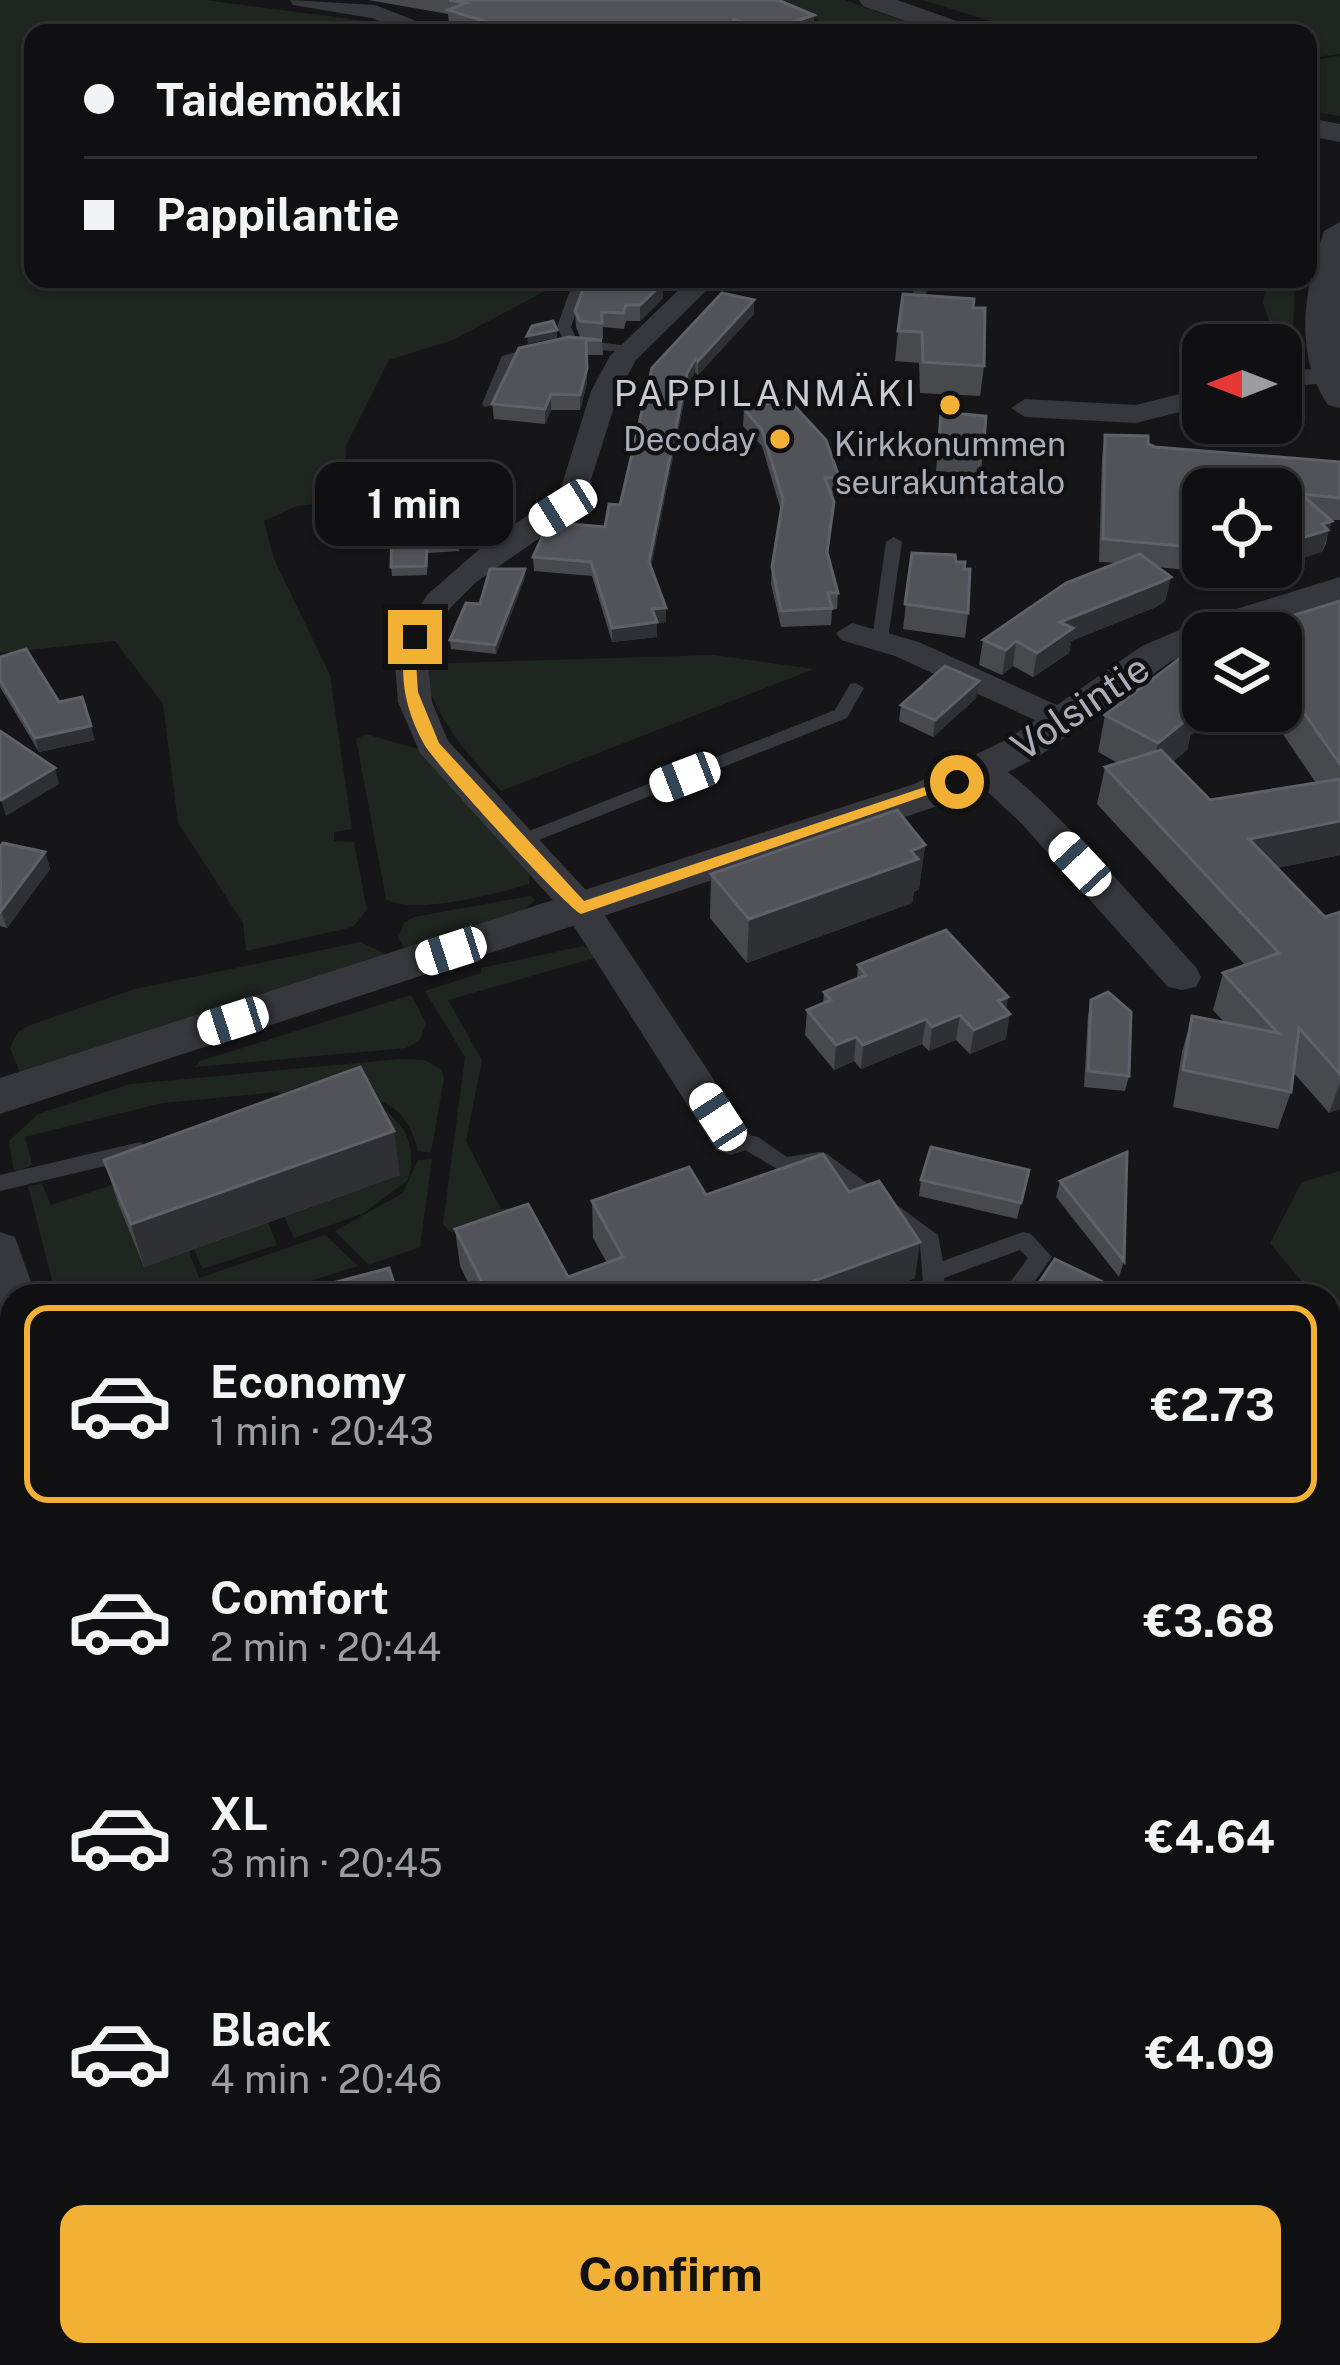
<!DOCTYPE html>
<meta charset="utf-8">
<style>
body{margin:0;font-family:"Public Sans",sans-serif;background:#1e1e20;color:#f1f3f6;height:100vh;display:flex;flex-direction:column;font-size:45px;white-space:nowrap}
*{box-sizing:border-box;margin:0}
p{font-size:39px;color:#9c9d9f}
.icon{flex:none;width:66px;height:66px;fill:none;stroke:currentColor;stroke-width:2;stroke-linecap:round;stroke-linejoin:round}
.map{position:relative;flex:1;overflow:hidden}
.sheet{position:absolute;left:0px;top:1284px;width:1341px;height:1083px;display:flex;flex-direction:column;background:#101012;border-radius:36px 36px 0 0;box-shadow:0 3px 9px #0004,0 0 0 3px #303032}
.sheet>*{flex:none}
.top-card{position:absolute;left:24px;top:24px;width:1293px;height:264px;border-radius:24px;box-shadow:0 3px 9px #0004,0 0 0 3px #303032;display:grid;align-content:center;height:264px;padding:0 60px;background:#101012}
.needle{width:78px;rotate:270deg}
.buttons{position:absolute;left:1182px;top:324px;display:grid;gap:24px}
.buttons a{display:grid;place-items:center;width:120px;height:120px;border-radius:24px;background:#101012;box-shadow:0 3px 9px #0004,0 0 0 3px #303032;font-size:60px}
.end{position:absolute;width:54px;height:54px;margin:-27px;border:15px solid #f2b134;background:#111;box-shadow:0 0 0 6px #111}
.from{border-radius:50%}
.bubble{position:absolute;height:84px;border-radius:24px;background:#101012;box-shadow:0 3px 9px #0004,0 0 0 3px #303032;font-size:39px;font-weight:700;line-height:84px;text-align:center}
.car{position:absolute;width:36px;height:72px;margin:-36px -18px;border-radius:15px;box-shadow:0 0 9px 3px #0007;background:linear-gradient(#fff 24%,#345 0 40%,#fff 0 76%,#345 0 86%,#fff 0)}
.top-card b{display:flex;align-items:center;gap:42px;height:114px;font-size:45px}
.top-card b+b{border-top:3px solid #303032}
.top-card i{width:30px;height:30px;background:#f1f3f6}
ul{padding:21px 0 0;list-style:none}
li{display:flex;align-items:center;gap:36px;height:198px;margin:0 24px 18px;padding:0 36px;border:6px solid transparent;border-radius:24px}
li div{flex:1}
li b{display:block;font-size:45px}
li em{font-style:normal;font-weight:700}
li.current{border-color:#f2b134}
li>.icon{width:108px;height:108px;stroke-width:1.5}
.cta{display:flex;gap:24px;margin-top:auto;padding:24px 60px}
.cta a{flex:1;height:138px;border-radius:24px;background:#f2b134;color:#111;font-size:48px;font-weight:700;line-height:138px;text-align:center}
.map>svg:first-child{display:block}
.built{fill:#222225}
.green{fill:#1e261f}
.lines{fill:none;stroke-linecap:round;stroke-linejoin:round}
.service{fill:#37383d;fill-rule:evenodd}
.minor{fill:#37383d;fill-rule:evenodd}
.tertiary{fill:#37383d;fill-rule:evenodd}
.wall{fill:#47494d}
.shaded-wall{fill:#2f3033}
.building{fill:#525359;stroke:#5f6168;stroke-width:3}
.route{fill:#f2b134}
.poi-dot{fill:#f2b134;stroke:#111113;stroke-width:4.5}
.labels{text-anchor:middle;dominant-baseline:central;stroke-width:9;stroke-linejoin:round;paint-order:stroke}
.far-poi-label{font-size:33px;fill:#a8adb8;stroke:#111113;text-anchor:end}
.far-neighbourhood-label{font-size:36px;letter-spacing:3px;fill:#c9ccd4;stroke:#111113}
.street-label{font-size:39px;fill:#a8adb8;stroke:#111113}
</style>
<div class="map">
<svg width="1340" height="2365" viewBox="0 0 1340 2365">
<rect width="100%" height="100%" fill="#161618"/>
<!-- built -->
<path class="built" d="M303,2355H867V2365H302Z"/>
<!-- green -->
<g class="green">
<path d="M0,0H205L366,21L325,33H33V279H568L453,340L389,360L346,446L344,501L297,506L264,521L274,559L330,675L352,829L334,832V841L354,842L367,910L353,927L246,951L243,923L178,823L163,704L115,641L0,653Z"/>
<path d="M772,0H845L936,33H848Z"/>
<path d="M923,0H1340V54L1308,58V33H1028Z"/>
<path d="M1340,56V116L1308,111V61Z"/>
<path d="M1267,279H1295L1293,332L1277,344L1263,303Z"/>
<path d="M714,655L814,669L501,791C466,752 433,717 422,664Z"/>
<path d="M366,734L418,749L530,873L529,884C500,893 411,916 386,899L356,739Z"/>
<path d="M530,896L535,900L521,912L404,948L398,938L404,923L414,917Z"/>
<path d="M360,942L386,954L20,1073L10,1048L18,1032L30,1025L135,989Z"/>
<path d="M583,946L601,956L448,1000L482,1060L466,1141L501,1209L526,1206L450,1232L443,1224L465,1057L425,991L481,973V968Z"/>
<path d="M411,995L426,1023L420,1040L406,1048L195,1067L200,1061Z"/>
<path d="M401,1059L425,1060L441,1069L444,1078L431,1153L418,1151C399,1074 341,1101 282,1113L279,1092L162,1103L25,1137L32,1165L18,1171L13,1168L9,1141L38,1114L130,1084Z"/>
<path d="M380,1107C408,1126 417,1148 408,1180L362,1214L294,1238L284,1217L400,1175Z"/>
<path d="M225,1148L189,1251L199,1278L325,1235L358,1266L262,1296H56L28,1186L42,1184L51,1205Z"/>
<path d="M432,1159L420,1247L369,1265L335,1231L403,1193L418,1160Z"/>
<path d="M1340,1171V1328L1329,1314V1296H1314L1270,1243L1302,1182Z"/>
<path d="M268,1222L277,1245L202,1269L194,1249Z"/>
<path d="M12,1773V2020H0V1779Z"/>
<path d="M1329,1836L1340,1839V2365H1269L1267,2355H1329Z"/>
<path d="M12,2202V2355H303L302,2365H0V2223Z"/>
</g>
<g class="lines">
<!-- service -->
<g class="service">
<path d="M574,279H588L571,327L577,340L630,346L635,347V353L567,347L557,327Z"/>
<path d="M912,279H926L927,314L915,311Z"/>
<path d="M541,345L546,346V352L513,362L496,404L484,407L482,404L502,356Z"/>
<path d="M894,537L902,542L888,639L880,644L872,639L886,542Z"/>
<path d="M856,683L864,688L847,718L526,845L520,847L511,841L514,837L835,710L850,684Z"/>
<path d="M731,1131L758,1137L787,1157L820,1152L827,1154L938,1235L943,1261L1023,1232L1031,1234L1052,1257L1024,1296H1000L1028,1258L1020,1250L944,1278L946,1296H924L920,1245L816,1168L784,1173L745,1150L724,1144L721,1139Z"/>
<path d="M140,1142L150,1150L147,1156L0,1191V1175Z"/>
<path d="M12,1350V1368L0,1372V1354Z"/>
<path d="M12,1502V1524L0,1528V1506Z"/>
<path d="M1329,1516L1340,1522V1551L1329,1544Z"/>
<path d="M1329,1629L1340,1633V1657L1329,1653Z"/>
</g>
<!-- minor -->
<g class="minor">
<path d="M290,0L375,5L447,33H415L371,18L293,5Z"/>
<path d="M690,279H718L636,360L619,391L584,502L574,514L475,583L451,607L436,631L428,664L432,702L448,741L594,899L746,1128L752,1139L746,1150L731,1155L716,1150L568,917L420,753L398,702L395,664L404,631L427,595L483,546L559,494L591,391L610,356Z"/>
<path d="M1330,368L1340,370V382L1281,387V371Z"/>
<path d="M1203,388V406L1136,423L1025,417L1011,408L1025,399L1136,405Z"/>
<path d="M852,623L919,642L1074,713L1079,720L1074,727H1050L895,656L841,640L836,633Z"/>
<path d="M985,759C1026,770 1159,928 1196,967L1201,977L1196,987L1182,990L1168,987L1020,822L973,778L968,770L973,762Z"/>
<path d="M0,1232L15,1237L36,1296H12V1313L0,1309Z"/>
<path d="M870,2355H932L931,2365H869Z"/>
</g>
<!-- tertiary -->
<g class="tertiary">
<path d="M859,0H897L974,27L977,33H939L863,6Z"/>
<path d="M1308,118L1340,124V142L1308,136Z"/>
<path d="M1340,222V408L1328,405C1292,352 1305,287 1324,231Z"/>
<path d="M1340,577V601L1239,633H1203V648L1170,662L1038,757L944,804L0,1114V1078L914,784L1008,739L1142,646L1207,618Z"/>
</g>
</g>
<!-- wall -->
<g class="wall">
<path d="M368,0H778L814,15L813,29L802,33H477L449,24L448,14Z"/>
<path d="M663,279V298L640,321H626L624,329L603,327V339L580,337L576,327L575,311Z"/>
<path d="M973,308L984,366L980,396L920,393L919,363L895,361L898,331Z"/>
<path d="M754,314L698,375L695,372L687,387L651,567L666,608V622L657,623V637L612,642L592,576L534,571L533,557L605,527L620,505L652,368Z"/>
<path d="M569,337L602,340L603,355H586L587,383L580,410H551L545,424L494,419L492,404Z"/>
<path d="M744,409L839,477L838,494H831L834,502L828,555L838,593L837,609L832,610L831,625L781,627L771,584L772,567L781,511L762,446L743,426Z"/>
<path d="M941,412L983,454L979,486L948,483L949,472L936,471Z"/>
<path d="M1105,435L1155,447L1340,462V520H1330L1326,544L1322,552L1281,489H1203V565L1187,570L1157,567L1171,577L1165,601L1156,607L1071,641L1069,653L1033,677L1013,666L1002,675L979,665L983,640L1117,563L1099,562L1102,457Z"/>
<path d="M458,510L459,551L428,553L427,575L392,576L391,567L422,523Z"/>
<path d="M912,553L956,562L964,569L968,613L965,638L903,629Z"/>
<path d="M525,577L496,654L451,649L450,640L480,604Z"/>
<path d="M1340,601V855L1277,868L1325,917L1340,912V1109L1329,1113L1293,1072L1291,1092L1278,1129L1173,1107L1182,1052L1192,1016L1224,1022L1213,1010L1223,973L1245,965L1097,804L1105,767L1118,763L1098,752L1105,715L1222,711L1190,736L1187,750L1172,762L1210,800L1316,783L1272,718L1258,711H1281V633L1249,629Z"/>
<path d="M0,657L59,702L95,740L39,752L0,687Z"/>
<path d="M976,698L933,737L899,721L901,705Z"/>
<path d="M925,845L919,889L914,892L912,903L747,963L710,918L711,874Z"/>
<path d="M0,847L45,852L50,869L7,928L0,926Z"/>
<path d="M858,965L1008,997L1006,1009V1039L970,1054L956,1040L929,1051L922,1044L861,1069L854,1061L834,1070L805,1035L807,1010L823,1003L824,992L857,979Z"/>
<path d="M1091,1000L1129,1076L1125,1091L1084,1087L1088,1015Z"/>
<path d="M104,1160L400,1175L144,1267L118,1203Z"/>
<path d="M1029,1170L1017,1219L919,1196L921,1180Z"/>
<path d="M1060,1181L1124,1261L1119,1277L1056,1197Z"/>
<path d="M849,1192L915,1278L867,1296H475L460,1266L455,1229L568,1277L607,1263L593,1238L592,1201L706,1195Z"/>
<path d="M1329,1354L1340,1367V1517L1329,1514Z"/>
<path d="M1329,1658L1340,1664V1764L1329,1758Z"/>
<path d="M960,2355H1030V2365H998L960,2360Z"/>
</g>
<!-- shaded-wall -->
<g class="shaded-wall">
<path d="M814,15L813,29L802,33H766V31Z"/>
<path d="M562,23V33H539Z"/>
<path d="M663,283V298L640,321V305Z"/>
<path d="M754,300V314L698,375V361Z"/>
<path d="M557,330V338L528,344L527,336Z"/>
<path d="M696,358L695,372L687,387L649,576V562L687,373Z"/>
<path d="M587,368V383L580,410V395Z"/>
<path d="M551,394V410L545,424V409Z"/>
<path d="M1332,521L1322,552L1281,565V544Z"/>
<path d="M1203,544V565L1187,570L1192,547Z"/>
<path d="M525,569V577L496,654L495,645Z"/>
<path d="M1171,577L1165,601L1156,607L1071,641L1069,653L1033,677L1037,653L1060,622Z"/>
<path d="M666,608V622L657,623V637L612,642V628L652,609Z"/>
<path d="M1016,641L1013,666L1002,675L1006,650Z"/>
<path d="M979,681L976,698L933,737L935,720Z"/>
<path d="M1203,696V711H1222L1190,736L1187,750L1150,780L1158,743L1187,709Z"/>
<path d="M91,726L95,740L39,752L35,738Z"/>
<path d="M55,768L59,784L6,816L1,800Z"/>
<path d="M1340,821V855L1239,876L1249,839Z"/>
<path d="M925,845L919,889L914,892L912,903L747,963L749,919Z"/>
<path d="M45,852L50,869L7,928L1,911Z"/>
<path d="M1008,997L1004,1017L1010,1014L1006,1039L970,1054L974,1030L998,1001Z"/>
<path d="M960,1015L956,1040L929,1051L932,1027Z"/>
<path d="M926,1019L922,1044L861,1069L863,1045Z"/>
<path d="M856,1037L854,1061L834,1070L836,1045Z"/>
<path d="M1340,1083V1109L1329,1113Z"/>
<path d="M394,1131L400,1175L144,1267L131,1224Z"/>
<path d="M920,1242L915,1278L867,1296H773Z"/>
<path d="M597,2355H603L588,2365H581Z"/>
</g>
<!-- building -->
<g class="building">
<path d="M449,0H778L814,15L766,31L734,19L729,33H571L562,23L539,33H523L448,10L466,3Z"/>
<path d="M339,27L348,33H313Z"/>
<path d="M587,279H663V283L640,305H626L623,313L602,312V323L580,321L575,311Z"/>
<path d="M722,293L754,300L698,361L696,358L687,373L649,562L666,608L652,609L657,622L612,628L591,562L533,557L549,522L605,527L609,504L620,505L652,368Z"/>
<path d="M903,294L974,299L973,308H985L984,366L923,362L922,332L898,331Z"/>
<path d="M553,321L557,330L527,336L532,326Z"/>
<path d="M569,337L602,340H586L587,368L580,395L551,394L545,409L492,404L519,348Z"/>
<path d="M788,399L826,440L839,477L825,478L834,502L827,552L838,593H828L832,608L781,611L772,567L783,499L762,430L744,409Z"/>
<path d="M941,412L986,416L983,454L951,452L952,441L939,440Z"/>
<path d="M1105,435L1148,436V444L1155,447L1340,462V498L1301,494L1332,521L1322,524L1328,530L1281,544V489H1203V544L1192,547L1103,539Z"/>
<path d="M458,510V543L427,544L426,566L391,567L392,524L422,523V511Z"/>
<path d="M912,553L955,555L956,562H965L964,569H970L968,613L905,604Z"/>
<path d="M1140,554L1171,577L1161,582L1060,622L1073,628L1037,653L1016,641L1006,650L983,640L1066,583Z"/>
<path d="M490,569H525L495,645L450,640L466,603L480,604Z"/>
<path d="M1340,601V764L1281,680V633H1229L1243,625L1249,629Z"/>
<path d="M1203,646V696L1187,709L1195,713L1158,743L1105,715L1183,656Z"/>
<path d="M26,649L59,702L82,697L91,726L35,738L0,680V657Z"/>
<path d="M945,666L979,681L935,720L901,705Z"/>
<path d="M0,731L55,768L1,800L0,799Z"/>
<path d="M1161,750L1210,800L1340,779V821L1249,839L1325,917L1340,912V1074L1299,1028L1291,1092L1183,1070L1192,1016L1278,1033L1223,973L1279,953L1105,767Z"/>
<path d="M897,810L925,845L911,851L918,859L749,919L711,874Z"/>
<path d="M3,843L45,852L1,911L0,847Z"/>
<path d="M946,930L1008,997L998,1001L1010,1014L974,1030L960,1015L932,1027L926,1019L863,1045L856,1037L836,1045L807,1010L831,1000L824,992L866,975L858,965Z"/>
<path d="M1108,992L1131,1012L1129,1076L1088,1071L1091,1000Z"/>
<path d="M360,1067L394,1131L131,1224L104,1160Z"/>
<path d="M931,1147L1029,1170L1021,1203L921,1180Z"/>
<path d="M1127,1152L1124,1261L1060,1181Z"/>
<path d="M823,1154L849,1192L879,1181L920,1242L773,1296H489L455,1229L528,1204L568,1277L623,1257L592,1201L689,1167L706,1195Z"/>
<path d="M1055,1259L1109,1285V1296H1030Z"/>
<path d="M389,1268L398,1296H284Z"/>
<path d="M1329,1354L1340,1367V1500L1334,1497L1329,1492Z"/>
<path d="M1329,1658L1340,1664V1746L1329,1739Z"/>
<path d="M563,2355H597L581,2365H567Z"/>
<path d="M962,2355H1030V2365L962,2357Z"/>
<path d="M703,2362L742,2365H703Z"/>
</g>
<!-- route -->
<path class="route" d="M415,633L422,637L416,662L418,692L439,743L584,901L952,778L965,782L581,914C566,907 434,763 424,744C405,710 398,675 407,637Z"/>
<!-- markers -->
<g class="poi-dot">
<circle cx="950" cy="405" r="12"/>
<circle cx="780" cy="439" r="12"/>
</g>
<g class="labels">
<!-- far-poi labels -->
<g class="far-poi-label">
<text x="756" y="439">Decoday</text>
<text x="950" y="444" text-anchor="middle">Kirkkonummen<tspan x="950" dy="38">seurakuntatalo</tspan></text>
</g>
<!-- far-neighbourhood labels -->
<g class="far-neighbourhood-label">
<text x="766" y="393">PAPPILANMÄKI</text>
</g>
<!-- street labels -->
<g class="street-label">
<text transform="translate(1080 707) rotate(-34)">Volsintie</text>
</g>
</g>
</svg>
<div class="buttons">
<a><svg class="needle" viewBox="-14 -14 28 28"><path d="M0-13l5 13h-10z" fill="#e53935"/><path d="M0 13l5-13h-10z" fill="#9c9d9f"/></svg></a>
<a><svg class="icon" aria-label="locate" viewBox="0 0 24 24"><circle cx="12" cy="12" r="6"/><path d="M12 2v4M12 18v4M2 12h4M18 12h4"/></svg></a>
<a><svg class="icon" aria-label="layers" viewBox="0 0 24 24"><path d="M12 4l9 5-9 5-9-5zM3 14l9 5 9-5"/></svg></a>
</div>
<i class="end from" style="left:957px;top:782px"></i>
<i class="end" style="left:415px;top:637px"></i>
<div class="bubble" style="left:315px;top:462px;width:198px">1 min</div>
<i class="car" style="left:563px;top:508px;rotate:238deg"></i>
<i class="car" style="left:685px;top:777px;rotate:249deg"></i>
<i class="car" style="left:1080px;top:864px;rotate:317deg"></i>
<i class="car" style="left:451px;top:951px;rotate:252deg"></i>
<i class="car" style="left:233px;top:1021px;rotate:252deg"></i>
<i class="car" style="left:718px;top:1117px;rotate:327deg"></i>
<div class="top-card">
<b><i class="from"></i>Taidemökki</b>
<b><i></i>Pappilantie</b>
</div>
<section class="sheet">
<ul>
<li class="current"><svg class="icon" aria-label="car" viewBox="0 0 24 24"><path d="M5 17H2v-5l4-1 3-4h7l3 4 3 1v5h-3M9 17h6M6 11h13"/><circle cx="7" cy="17" r="2"/><circle cx="17" cy="17" r="2"/></svg><div><b>Economy</b><p>1 min · 20:43</p></div><em>€2.73</em></li>
<li><svg class="icon" aria-label="car" viewBox="0 0 24 24"><path d="M5 17H2v-5l4-1 3-4h7l3 4 3 1v5h-3M9 17h6M6 11h13"/><circle cx="7" cy="17" r="2"/><circle cx="17" cy="17" r="2"/></svg><div><b>Comfort</b><p>2 min · 20:44</p></div><em>€3.68</em></li>
<li><svg class="icon" aria-label="car" viewBox="0 0 24 24"><path d="M5 17H2v-5l4-1 3-4h7l3 4 3 1v5h-3M9 17h6M6 11h13"/><circle cx="7" cy="17" r="2"/><circle cx="17" cy="17" r="2"/></svg><div><b>XL</b><p>3 min · 20:45</p></div><em>€4.64</em></li>
<li><svg class="icon" aria-label="car" viewBox="0 0 24 24"><path d="M5 17H2v-5l4-1 3-4h7l3 4 3 1v5h-3M9 17h6M6 11h13"/><circle cx="7" cy="17" r="2"/><circle cx="17" cy="17" r="2"/></svg><div><b>Black</b><p>4 min · 20:46</p></div><em>€4.09</em></li>
</ul>
<div class="cta"><a>Confirm</a></div>
</section>
</div>
